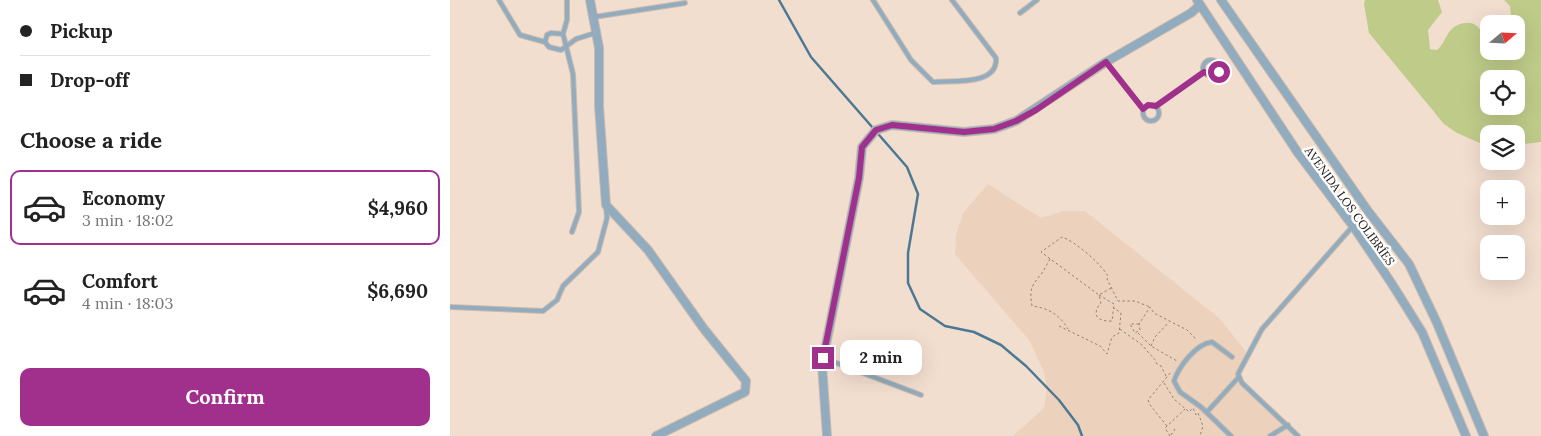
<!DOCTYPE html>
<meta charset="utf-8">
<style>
body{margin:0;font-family:Lora,serif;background:#f6f6f6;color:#222;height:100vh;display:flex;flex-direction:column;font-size:19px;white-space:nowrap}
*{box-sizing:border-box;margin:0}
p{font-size:16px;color:#767676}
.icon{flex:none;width:28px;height:28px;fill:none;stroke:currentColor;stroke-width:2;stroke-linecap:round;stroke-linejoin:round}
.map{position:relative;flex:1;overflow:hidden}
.sheet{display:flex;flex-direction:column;background:#fff;width:450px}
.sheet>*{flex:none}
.hud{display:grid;align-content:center;height:110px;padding:0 20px;background:#fff}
.needle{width:32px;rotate:71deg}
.fabs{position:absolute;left:1030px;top:15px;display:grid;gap:10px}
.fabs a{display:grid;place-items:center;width:45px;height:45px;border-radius:10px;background:#fff;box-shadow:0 5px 20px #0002;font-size:25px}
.end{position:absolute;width:22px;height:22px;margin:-11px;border:6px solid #a1308d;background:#fff;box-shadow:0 0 0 2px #fff}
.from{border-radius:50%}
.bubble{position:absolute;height:35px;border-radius:10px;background:#fff;box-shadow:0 5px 20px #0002;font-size:16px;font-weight:800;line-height:35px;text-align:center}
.hud b{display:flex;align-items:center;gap:18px;height:48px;font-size:19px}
.hud b+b{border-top:1px solid #e0e0e0}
.hud i{width:12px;height:12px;background:#222}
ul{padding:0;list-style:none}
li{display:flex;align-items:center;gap:15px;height:75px;margin:0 10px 8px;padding:0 10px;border:2px solid transparent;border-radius:10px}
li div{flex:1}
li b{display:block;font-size:19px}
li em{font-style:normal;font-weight:800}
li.selected{border-color:#a1308d}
li>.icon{width:45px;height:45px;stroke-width:1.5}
h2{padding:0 20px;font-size:22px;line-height:60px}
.action{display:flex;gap:10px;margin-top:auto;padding:10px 20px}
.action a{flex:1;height:58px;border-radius:10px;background:#a1308d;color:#fff;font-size:20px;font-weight:800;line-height:58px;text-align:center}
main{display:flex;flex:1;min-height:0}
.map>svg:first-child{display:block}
.built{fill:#ecd2bd}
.green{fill:#bfcb89;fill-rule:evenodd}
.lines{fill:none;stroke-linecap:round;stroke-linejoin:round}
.stream{stroke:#4c7894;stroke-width:2.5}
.service-casing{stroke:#ccbaad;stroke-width:6}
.minor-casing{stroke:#ccbaad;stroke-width:10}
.path{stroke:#918379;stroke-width:1;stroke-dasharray:2.5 2.5;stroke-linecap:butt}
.service{stroke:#90acbe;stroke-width:4}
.minor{stroke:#90acbe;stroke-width:8}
.route{stroke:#a1308d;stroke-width:6}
.labels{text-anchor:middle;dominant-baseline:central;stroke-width:5;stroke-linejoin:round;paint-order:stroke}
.street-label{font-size:12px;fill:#1d1611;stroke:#fff}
</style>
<main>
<section class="sheet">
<div class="hud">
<b><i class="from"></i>Pickup</b>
<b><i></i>Drop-off</b>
</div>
<h2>Choose a ride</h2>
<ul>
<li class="selected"><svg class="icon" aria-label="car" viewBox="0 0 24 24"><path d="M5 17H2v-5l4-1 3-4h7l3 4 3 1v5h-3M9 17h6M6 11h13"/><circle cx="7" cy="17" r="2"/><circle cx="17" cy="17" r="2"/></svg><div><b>Economy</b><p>3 min · 18:02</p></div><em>$4,960</em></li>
<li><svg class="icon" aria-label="car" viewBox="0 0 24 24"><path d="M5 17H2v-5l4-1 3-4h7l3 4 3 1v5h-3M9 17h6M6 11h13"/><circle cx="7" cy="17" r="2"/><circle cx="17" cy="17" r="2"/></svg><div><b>Comfort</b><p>4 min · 18:03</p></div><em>$6,690</em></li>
</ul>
<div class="action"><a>Confirm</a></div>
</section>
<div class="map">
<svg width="1091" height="436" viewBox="0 0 1091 436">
<rect width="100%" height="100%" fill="#f2decf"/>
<!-- built -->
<path class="built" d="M538,184L591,218L613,211H635L769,318L798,354L788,378L848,436H563L594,408L597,388L594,372L579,340L505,254L506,235L513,213Z"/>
<!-- green -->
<path class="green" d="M915,0H988L992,12L978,30L980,49L987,50C994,44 995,37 1000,31C1006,23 1021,19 1028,27C1035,35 1039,40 1039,51H1045L1056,59L1068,56L1070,43L1066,37V24H1062L1060,6L1054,0H1091V142L1066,145V134H1039V147L1007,133L994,124L919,33L914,4ZM1039,79H1066V106H1039Z"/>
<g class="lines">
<!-- stream -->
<path class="stream" d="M329,0L361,57L457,167L468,194L458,253V283L470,309L495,326L524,332L551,345L576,366L609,400L628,425L632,436"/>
<!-- service casing -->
<g class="service-casing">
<g id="service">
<path d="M49,0L70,35L95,42L99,47L111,50L126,39L145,33"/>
<path d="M423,0L461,60L483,82C503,80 548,86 546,58L502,0"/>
<path d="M570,13L587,0"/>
<path d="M144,17L235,3"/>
<path d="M113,34L117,20V0"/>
<path d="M95,42L97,35L101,33L113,34L123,74L129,212L122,232"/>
<circle cx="761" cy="68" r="8"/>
<path d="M656,62L693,109"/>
<circle cx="701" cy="113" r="8"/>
<path d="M706,106L754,72"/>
<path d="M0,307L93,311L107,300L113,286L148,252L157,218L156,205"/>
<path d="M373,358L471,395"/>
<path d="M757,412L788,378"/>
<path d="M781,436L751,407L730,392L724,381C729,366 746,344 762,342L782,357"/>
<path d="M820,436L838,425"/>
<path d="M848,436L792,383L788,374L812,329L903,226"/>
</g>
</g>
<!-- minor casing -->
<g class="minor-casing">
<g id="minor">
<path d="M140,0L149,48V106L156,205L198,250L254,329L296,381L295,392L206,436"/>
<path d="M747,0L848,153L903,226L942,284L972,332L1016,436"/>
<path d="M771,0L918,211L959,264L987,323L1034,436"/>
<path d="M377,436L372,365L409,178L412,147L426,130L442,125L514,132L544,129L566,121L656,62L741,13L750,5"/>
</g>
</g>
<!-- path -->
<g class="path">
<path d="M600,259C597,264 595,269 592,273C582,286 579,287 582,306C598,308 609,314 618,329"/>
<path d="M661,288L649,295L591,252L612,237C626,242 650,263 658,276L657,279L668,301H685L700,307"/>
<path d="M649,295L664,304L662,321C647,322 641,314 651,303Z"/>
<path d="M689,324H680L685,333L690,330L689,324L700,307L704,313L737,330L747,340"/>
<path d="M609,326L650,346L657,354L662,337L669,333L671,313L664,308"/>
<path d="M670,329L692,345L706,361V363L711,366L716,376"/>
<path d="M688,333L701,346L727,361"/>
<path d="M701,346L705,337L719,322"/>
<path d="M714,383L724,399L739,412L743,408L746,415L748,413L753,426L750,436"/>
<path d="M717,426L700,405L698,400L721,372"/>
<path d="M721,435L725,429"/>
<path d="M720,436L715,428L735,409"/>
</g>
<!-- service -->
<use href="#service" class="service"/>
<!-- minor -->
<use href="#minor" class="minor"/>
</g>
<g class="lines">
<!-- route -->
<path class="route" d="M373,358L409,178L412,147L426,130L442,125L514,132L544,129L566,121L586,110L656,62L693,109L698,105L706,106L754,72L763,76L769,72"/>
</g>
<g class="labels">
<!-- street labels -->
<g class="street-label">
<text transform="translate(900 206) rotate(54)">AVENIDA LOS COLIBRÍES</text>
</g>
</g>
</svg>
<div class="fabs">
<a><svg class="needle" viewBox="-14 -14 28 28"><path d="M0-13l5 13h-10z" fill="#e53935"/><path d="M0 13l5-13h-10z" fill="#767676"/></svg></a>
<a><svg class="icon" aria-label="locate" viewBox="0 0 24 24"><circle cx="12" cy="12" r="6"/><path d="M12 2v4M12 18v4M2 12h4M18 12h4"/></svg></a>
<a><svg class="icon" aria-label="layers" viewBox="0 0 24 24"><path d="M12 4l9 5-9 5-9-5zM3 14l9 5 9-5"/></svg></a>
<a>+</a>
<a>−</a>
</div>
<i class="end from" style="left:769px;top:72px"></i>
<i class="end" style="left:373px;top:358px"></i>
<div class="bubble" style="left:390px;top:340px;width:82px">2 min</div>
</div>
</main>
